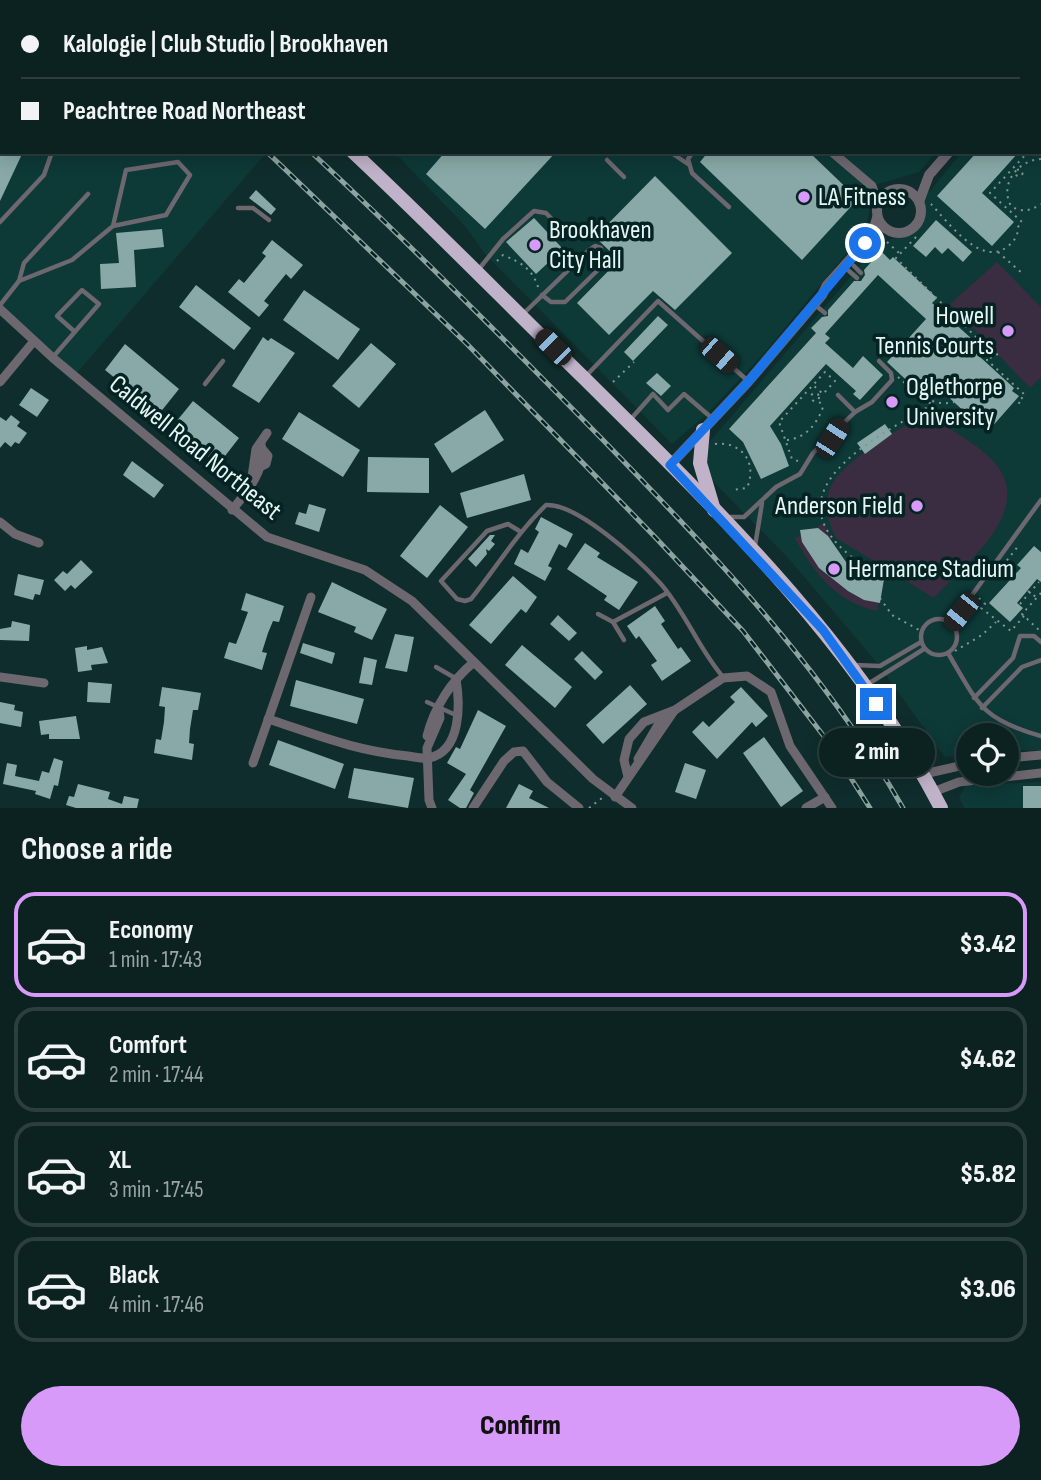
<!DOCTYPE html>
<meta charset="utf-8">
<style>
body{margin:0;font-family:"Sofia Sans Condensed",sans-serif;background:#192f2e;color:#f1f3f6;height:100vh;display:flex;flex-direction:column;font-size:26px;white-space:nowrap}
*{box-sizing:border-box;margin:0}
p{font-size:23px;color:#9aa4a5}
.icon{flex:none;width:38px;height:38px;fill:none;stroke:currentColor;stroke-width:2;stroke-linecap:round;stroke-linejoin:round}
.map{position:relative;height:808px;overflow:hidden}
.side{display:flex;flex-direction:column;background:#0b2221;flex:1}
.side>*{flex:none}
.hud{position:absolute;left:0px;top:0px;width:1041px;height:154px;box-shadow:0 4px 18px #0003,0 0 0 2px #2b3f3f;display:grid;align-content:center;height:154px;padding:0 21px;background:#0b2221}
.buttons{position:absolute;left:956px;top:723px;display:grid;gap:14px}
.buttons a{display:grid;place-items:center;width:63px;height:63px;border-radius:50%;background:#0b2221;box-shadow:0 4px 18px #0003,0 0 0 2px #2b3f3f;font-size:35px}
.end{position:absolute;width:32px;height:32px;margin:-16px;border:9px solid #1a73e8;background:#fff;box-shadow:0 0 0 4px #fff}
.from{border-radius:50%}
.bubble{position:absolute;height:49px;border-radius:24px;background:#0b2221;box-shadow:0 4px 18px #0003,0 0 0 2px #2b3f3f;font-size:23px;font-weight:800;line-height:49px;text-align:center}
.car{position:absolute;width:21px;height:42px;margin:-21px -10px;border-radius:9px;box-shadow:0 0 5px 2px #0007;background:linear-gradient(#222 24%,#8ab4d8 0 40%,#222 0 76%,#8ab4d8 0 86%,#222 0)}
.hud b{display:flex;align-items:center;gap:24px;height:66px;font-size:26px}
.hud b+b{border-top:2px solid #2b3f3f}
.hud i{width:18px;height:18px;background:#f1f3f6}
ul{padding:0;list-style:none}
li{display:flex;align-items:center;gap:21px;height:105px;margin:0 14px 10px;padding:0 7px;border:4px solid #2b3f3f;border-radius:21px}
li div{flex:1}
li b{display:block;font-size:26px}
li em{font-style:normal;font-weight:800}
li.current{border-color:#d89af8}
li>.icon{width:63px;height:63px;stroke-width:1.5}
h2{padding:0 21px;font-size:32px;line-height:84px}
.cta{display:flex;gap:14px;margin-top:auto;padding:14px 21px}
.cta a{flex:1;height:80px;border-radius:42px;background:#d89af8;color:#111;font-size:28px;font-weight:800;line-height:80px;text-align:center}
.map>svg:first-child{display:block}
.built{fill:#0d3937}
.green{fill:#3a2c41}
.building{fill:#88a9a7}
.lines{fill:none;stroke-linecap:round;stroke-linejoin:round}
.path{stroke:#819897;stroke-width:2;stroke-dasharray:2 5;stroke-linecap:butt}
.service{stroke:#6d6770;stroke-width:4.5}
.minor{stroke:#6d6770;stroke-width:9}
.tertiary{stroke:#6d6770;stroke-width:10}
.trunk{stroke:#c0b2c8;stroke-width:14}
.rail-casing{stroke:#8da3a1;stroke-width:5}
.rail{stroke:#042322;stroke-width:2.5;stroke-dasharray:8;stroke-linecap:butt}
.route{stroke:#1a73e8;stroke-width:9}
.poi-dot{fill:#d89af8;stroke:#042322;stroke-width:2.5}
.labels{text-anchor:middle;dominant-baseline:central;stroke-width:7;stroke-linejoin:round;paint-order:stroke}
.poi-label{font-size:26px;fill:#e5f6f4;stroke:#042322;text-anchor:start}
.street-label{font-size:26px;fill:#e5f6f4;stroke:#042322}
</style>
<div class="map">
<svg width="1041" height="808" viewBox="0 0 1041 808">
<rect width="100%" height="100%" fill="#0f2d2c"/>
<!-- built -->
<g class="built">
<path d="M0,0H1041V43L1040,2H2V152H267L71,380L0,316Z"/>
<path d="M1041,64V750L1006,751V735H968V754L945,757L877,663L789,559L693,461L876,247L891,239L908,236L920,227L925,197L962,152H1040Z"/>
<path d="M394,152H937L919,172L872,186L867,228L766,351L705,416L672,444L485,254L465,226Z"/>
<path d="M1041,782V808H964L959,797L966,785Z"/>
</g>
<!-- green -->
<g class="green">
<path d="M997,262L1041,307V377L1030,388L950,304Z"/>
<path d="M928,415C949,429 977,443 994,462C1037,510 965,564 934,598L836,538C827,522 822,498 834,481C848,459 903,424 928,415Z"/>
<path d="M824,523C838,559 848,566 883,581L877,611C838,603 813,573 795,538Z"/>
</g>
<!-- building -->
<g class="building">
<path d="M0,152H23L0,201Z"/>
<path d="M445,152H556L485,229L426,174Z"/>
<path d="M708,152H809L858,199L802,260L700,162Z"/>
<path d="M977,152H1019L982,193L1014,222L992,246L937,196Z"/>
<path d="M655,176L732,253L675,310L653,291L609,335L577,303L619,260L595,237Z"/>
<path d="M256,190L276,209L271,215L249,198Z"/>
<path d="M534,218L563,249L536,274L506,242Z"/>
<path d="M936,220L972,252L963,262L948,248L942,254L935,247L926,257L913,246Z"/>
<path d="M162,229L164,247L134,250L136,287L101,289L100,264L119,263L116,233Z"/>
<path d="M272,240L303,265L291,279L286,274L264,301L269,305L259,317L228,292L239,279L244,283L266,256L262,253Z"/>
<path d="M881,251L890,260L893,257L937,298L932,303L972,339L967,345L1014,388L1012,391L1019,396L990,429L983,423L979,425L933,383L918,391L887,362L926,319L878,275L825,334L830,338L825,343L853,368L863,356L883,375L860,400L853,394L856,391L826,364L770,426L781,444L789,466L761,479L743,442L729,429L816,333L811,328L822,317L828,316V310L854,281H861L865,275L864,270Z"/>
<path d="M196,285L251,328L234,350L179,307Z"/>
<path d="M304,290L360,329L338,360L283,320Z"/>
<path d="M658,316L668,325L633,361L624,352Z"/>
<path d="M263,337L268,341L271,338L295,353L259,403L232,386Z"/>
<path d="M371,343L396,364L359,408L332,386Z"/>
<path d="M125,344L179,389L159,414L105,370Z"/>
<path d="M657,373L671,386L661,396L646,383Z"/>
<path d="M31,388L49,400L37,417L19,405Z"/>
<path d="M193,401L239,438L218,465L171,428Z"/>
<path d="M485,410L504,440L452,473L434,444Z"/>
<path d="M299,412L360,450L343,477L282,439Z"/>
<path d="M11,415L20,422L17,426L27,433L19,444L15,442L11,447L5,442L0,448V417L6,421Z"/>
<path d="M885,424L892,434L865,454L857,443Z"/>
<path d="M368,457L429,458V493L367,492Z"/>
<path d="M132,461L164,485L154,498L123,475Z"/>
<path d="M524,474L531,500L467,518L460,493Z"/>
<path d="M309,504L326,509L319,532L295,524L299,512L306,514Z"/>
<path d="M440,505L468,527L427,578L400,556Z"/>
<path d="M541,517L573,534L566,548L559,544L548,566L552,568L545,581L514,564L521,549L528,553L539,532L535,529Z"/>
<path d="M818,528L828,536L846,562L884,579L880,603L864,600L848,591L819,568L802,542L800,530Z"/>
<path d="M490,535H495L491,541L495,544L489,551L486,549L487,554L476,567L468,559Z"/>
<path d="M585,543L600,553L597,557L638,582L619,610L604,600L607,596L567,569Z"/>
<path d="M1034,546L1041,552V582L1037,579L1017,603L1023,608L1010,622L989,603L1021,568L1017,565Z"/>
<path d="M81,560L93,572L75,589L71,585L65,591L54,580L63,571L67,574Z"/>
<path d="M18,574L44,580L40,595L35,594L33,600L14,595Z"/>
<path d="M513,576L537,597L526,613L521,609L491,644L469,625Z"/>
<path d="M332,582L387,609L372,640L354,632L356,627L318,612Z"/>
<path d="M246,593L284,606L279,622L273,621L268,633L262,652L267,653L262,670L224,658L229,642L236,644L241,631L248,612L241,610Z"/>
<path d="M655,606L665,621L661,624L678,649L681,647L691,661L662,681L651,665L657,661L639,636L636,639L627,626Z"/>
<path d="M558,615L577,633L569,641L550,624Z"/>
<path d="M12,621L30,625L29,641L0,640V629L11,627Z"/>
<path d="M395,634L414,637L407,672L385,668Z"/>
<path d="M303,643L335,653L332,664L300,653Z"/>
<path d="M522,645L572,687L555,708L505,665Z"/>
<path d="M87,646V650L102,647L108,663L91,665L92,670L78,672L75,648Z"/>
<path d="M582,651L603,672L595,680L574,659Z"/>
<path d="M364,657L377,660L372,685L359,683Z"/>
<path d="M296,680L364,699L357,724L290,706Z"/>
<path d="M88,682L112,684L110,703L87,702Z"/>
<path d="M630,685L647,704L603,744L586,725Z"/>
<path d="M162,687L201,693L198,710H193L190,729L189,743L194,744L192,760L154,753L156,739L161,740L164,722L165,707L159,706Z"/>
<path d="M741,687L768,716L756,727L752,722L717,759L692,732L703,721L709,727L735,702L730,697Z"/>
<path d="M0,702L15,705L14,710L23,712L21,727L0,723Z"/>
<path d="M478,710L506,726L470,790L474,793L466,808H460L448,800L466,774L447,763L456,747L460,749Z"/>
<path d="M76,716L80,739H49V734L41,735L39,721Z"/>
<path d="M764,737L803,791L781,807L743,753Z"/>
<path d="M278,740L344,764L335,789L269,765Z"/>
<path d="M54,758L63,761L58,786L54,785L50,799L35,794L36,791L3,784L7,763L17,765L15,776L39,781L42,771L49,773Z"/>
<path d="M685,763L706,770L696,799L675,792Z"/>
<path d="M354,768L414,778L408,808L348,798Z"/>
<path d="M78,784L110,792L108,799L122,804L124,796L139,799L137,808H76L66,805L69,796L74,797Z"/>
<path d="M519,784L533,791L529,798L549,808H506Z"/>
<rect x="1023" y="786" width="18" height="22"/>
</g>
<g class="lines">
<!-- path -->
<g class="path">
<path d="M816,2L817,0"/>
<path d="M1040,146L1041,148"/>
<path d="M1041,159C1018,160 999,184 1011,206C1022,213 1030,211 1041,204"/>
<circle cx="1019" cy="173" r="3.5"/>
<path d="M931,204C947,221 982,269 1008,246C1015,241 1018,235 1018,227L1022,222L990,193L1028,152"/>
<path d="M916,237L896,258L987,348V360L1025,395L1018,402L1022,405"/>
<path d="M887,242L899,253"/>
<path d="M998,252L1023,274"/>
<path d="M497,261L503,255C522,263 533,269 539,290"/>
<path d="M990,358L998,354"/>
<path d="M898,377C914,391 932,408 954,402"/>
<path d="M613,382L634,362"/>
<circle cx="815" cy="397" r="4"/>
<path d="M787,440C806,438 817,424 823,407L818,400"/>
<path d="M715,444C741,441 758,462 747,488L731,490"/>
<path d="M798,461L792,459L779,422L825,372L835,381L823,394L813,385"/>
<path d="M852,557C767,491 875,438 928,407L931,400"/>
<path d="M994,577L1019,545"/>
<path d="M1028,591L1036,597"/>
<path d="M1041,593L1022,614L1041,632"/>
<path d="M880,598L892,615L921,631"/>
<path d="M979,598L985,604L981,608L1011,631L1024,616"/>
<path d="M1020,604L1039,582"/>
<path d="M955,651L982,635L996,622"/>
<path d="M589,808L602,798"/>
</g>
<!-- service -->
<g class="service">
<path d="M241,0L243,2"/>
<path d="M319,0L320,2"/>
<path d="M476,0L478,2"/>
<path d="M341,2L342,0"/>
<path d="M434,2L435,0"/>
<path d="M489,2L491,0"/>
<path d="M695,2L696,0"/>
<path d="M963,2L965,0"/>
<path d="M670,152L688,164"/>
<path d="M693,152L688,159L692,173L729,207"/>
<path d="M607,160L624,177"/>
<path d="M238,208H253L269,220"/>
<path d="M0,222L44,175L52,152"/>
<path d="M854,266L861,273"/>
<path d="M479,269L503,239L534,211L546,213L564,232"/>
<path d="M849,271L857,278"/>
<path d="M19,281L72,260L113,226L166,215L190,175L178,162L126,170L113,226"/>
<path d="M0,305L19,281L24,263L88,194"/>
<path d="M815,305L825,313"/>
<path d="M523,314L589,250L595,246L601,248L602,266L565,302H551L542,295"/>
<path d="M53,357L99,304L82,290L57,316L75,332"/>
<path d="M585,377L658,301L748,381"/>
<path d="M205,384L223,361"/>
<path d="M855,412L872,402L892,380L891,373L879,361"/>
<path d="M630,420L653,394L668,410L684,394L713,419"/>
<path d="M728,517H744L776,487L800,474L813,453L855,412L838,395"/>
<path d="M521,532L508,524L487,531L441,581L457,599L465,601L471,599C496,568 517,533 546,505C577,503 638,559 660,583C685,611 698,648 723,677"/>
<path d="M755,546L762,503"/>
<path d="M598,614L613,622L624,640"/>
<circle cx="939" cy="637" r="18"/>
<path d="M613,622L667,593"/>
<path d="M951,624L1041,500"/>
<path d="M948,653C978,704 981,719 1041,736"/>
<path d="M855,665L880,666L921,642"/>
<path d="M436,667L455,678"/>
<path d="M868,684L924,649"/>
<path d="M974,698L1013,658L1020,636H1034L1041,642"/>
<path d="M427,702L458,716"/>
<path d="M982,708L1022,667L1041,660"/>
</g>
<!-- minor -->
<g class="minor">
<path d="M667,0L668,2"/>
<path d="M832,152L872,186L878,204"/>
<path d="M0,309L53,358L267,537L365,570L412,601L593,779L632,808"/>
<path d="M0,382L34,341"/>
<path d="M256,469L266,464L268,456L263,450"/>
<path d="M251,484L256,449L267,433"/>
<path d="M232,510C247,492 267,469 261,444"/>
<path d="M0,522L15,534L39,543"/>
<path d="M0,677L44,683"/>
<path d="M268,719C317,735 356,751 408,756C414,757 423,759 429,758C462,751 460,703 456,679"/>
<path d="M427,736C434,708 451,681 474,662"/>
<path d="M1006,758L1041,755"/>
<path d="M638,759L658,725L666,720"/>
<path d="M253,763L311,597"/>
<path d="M924,774L968,764"/>
<path d="M628,777L624,760L629,739L644,722L675,710L723,678L747,676L771,692L790,746L832,808"/>
<path d="M933,792L959,782L1041,773"/>
<path d="M615,797L674,711"/>
<path d="M432,808L429,800L427,748L440,718L439,709"/>
<path d="M473,808L504,761L514,752L523,751L547,782L579,808"/>
<path d="M806,808L825,797"/>
</g>
<!-- tertiary -->
<g class="tertiary">
<path d="M1040,52L1041,50"/>
<circle cx="899" cy="211" r="22"/>
<path d="M919,202L929,175L949,152"/>
<path d="M670,465L748,382L822,295L827,285L872,235L877,218"/>
</g>
<!-- trunk -->
<g class="trunk">
<path d="M192,0L194,2"/>
<path d="M353,152C432,226 507,303 584,378C716,509 855,642 941,808"/>
<path d="M703,430L700,463L714,510"/>
</g>
<!-- rail casing -->
<g class="rail-casing">
<g id="rail">
<path d="M115,0L117,2"/>
<path d="M157,0L159,2"/>
<path d="M267,152L467,344L654,536L743,631L826,739L870,808"/>
<path d="M311,152C411,245 507,342 602,439C714,554 823,668 903,808"/>
</g>
</g>
<!-- rail -->
<use href="#rail" class="rail"/>
</g>
<g class="lines">
<!-- route -->
<path class="route" d="M865,243L748,382L670,465L823,630L876,704"/>
</g>
<!-- markers -->
<g class="poi-dot">
<circle cx="804" cy="197" r="7"/>
<circle cx="535" cy="245" r="7"/>
<circle cx="1008" cy="331" r="7"/>
<circle cx="892" cy="402" r="7"/>
<circle cx="917" cy="506" r="7"/>
<circle cx="834" cy="569" r="7"/>
</g>
<g class="labels">
<!-- poi labels -->
<g class="poi-label">
<text x="818" y="197">LA Fitness</text>
<text x="549" y="230">Brookhaven<tspan x="549" dy="30">City Hall</tspan></text>
<text x="994" y="316" text-anchor="end">Howell<tspan x="994" dy="30">Tennis Courts</tspan></text>
<text x="906" y="387">Oglethorpe<tspan x="906" dy="30">University</tspan></text>
<text x="903" y="506" text-anchor="end">Anderson Field</text>
<text x="848" y="569">Hermance Stadium</text>
</g>
<!-- street labels -->
<g class="street-label">
<text transform="translate(195 448) rotate(39)">Caldwell Road Northeast</text>
</g>
</g>
</svg>
<div class="buttons">
<a><svg class="icon" aria-label="locate" viewBox="0 0 24 24"><circle cx="12" cy="12" r="6"/><path d="M12 2v4M12 18v4M2 12h4M18 12h4"/></svg></a>
</div>
<i class="end from" style="left:865px;top:243px"></i>
<i class="end" style="left:876px;top:704px"></i>
<div class="bubble" style="left:819px;top:728px;width:116px">2 min</div>
<i class="car" style="left:553px;top:347px;rotate:315deg"></i>
<i class="car" style="left:719px;top:355px;rotate:131deg"></i>
<i class="car" style="left:832px;top:438px;rotate:33deg"></i>
<i class="car" style="left:961px;top:612px;rotate:219deg"></i>
<div class="hud">
<b><i class="from"></i>Kalologie | Club Studio | Brookhaven</b>
<b><i></i>Peachtree Road Northeast</b>
</div>
</div>
<section class="side">
<h2>Choose a ride</h2>
<ul>
<li class="current"><svg class="icon" aria-label="car" viewBox="0 0 24 24"><path d="M5 17H2v-5l4-1 3-4h7l3 4 3 1v5h-3M9 17h6M6 11h13"/><circle cx="7" cy="17" r="2"/><circle cx="17" cy="17" r="2"/></svg><div><b>Economy</b><p>1 min · 17:43</p></div><em>$3.42</em></li>
<li><svg class="icon" aria-label="car" viewBox="0 0 24 24"><path d="M5 17H2v-5l4-1 3-4h7l3 4 3 1v5h-3M9 17h6M6 11h13"/><circle cx="7" cy="17" r="2"/><circle cx="17" cy="17" r="2"/></svg><div><b>Comfort</b><p>2 min · 17:44</p></div><em>$4.62</em></li>
<li><svg class="icon" aria-label="car" viewBox="0 0 24 24"><path d="M5 17H2v-5l4-1 3-4h7l3 4 3 1v5h-3M9 17h6M6 11h13"/><circle cx="7" cy="17" r="2"/><circle cx="17" cy="17" r="2"/></svg><div><b>XL</b><p>3 min · 17:45</p></div><em>$5.82</em></li>
<li><svg class="icon" aria-label="car" viewBox="0 0 24 24"><path d="M5 17H2v-5l4-1 3-4h7l3 4 3 1v5h-3M9 17h6M6 11h13"/><circle cx="7" cy="17" r="2"/><circle cx="17" cy="17" r="2"/></svg><div><b>Black</b><p>4 min · 17:46</p></div><em>$3.06</em></li>
</ul>
<div class="cta"><a>Confirm</a></div>
</section>
